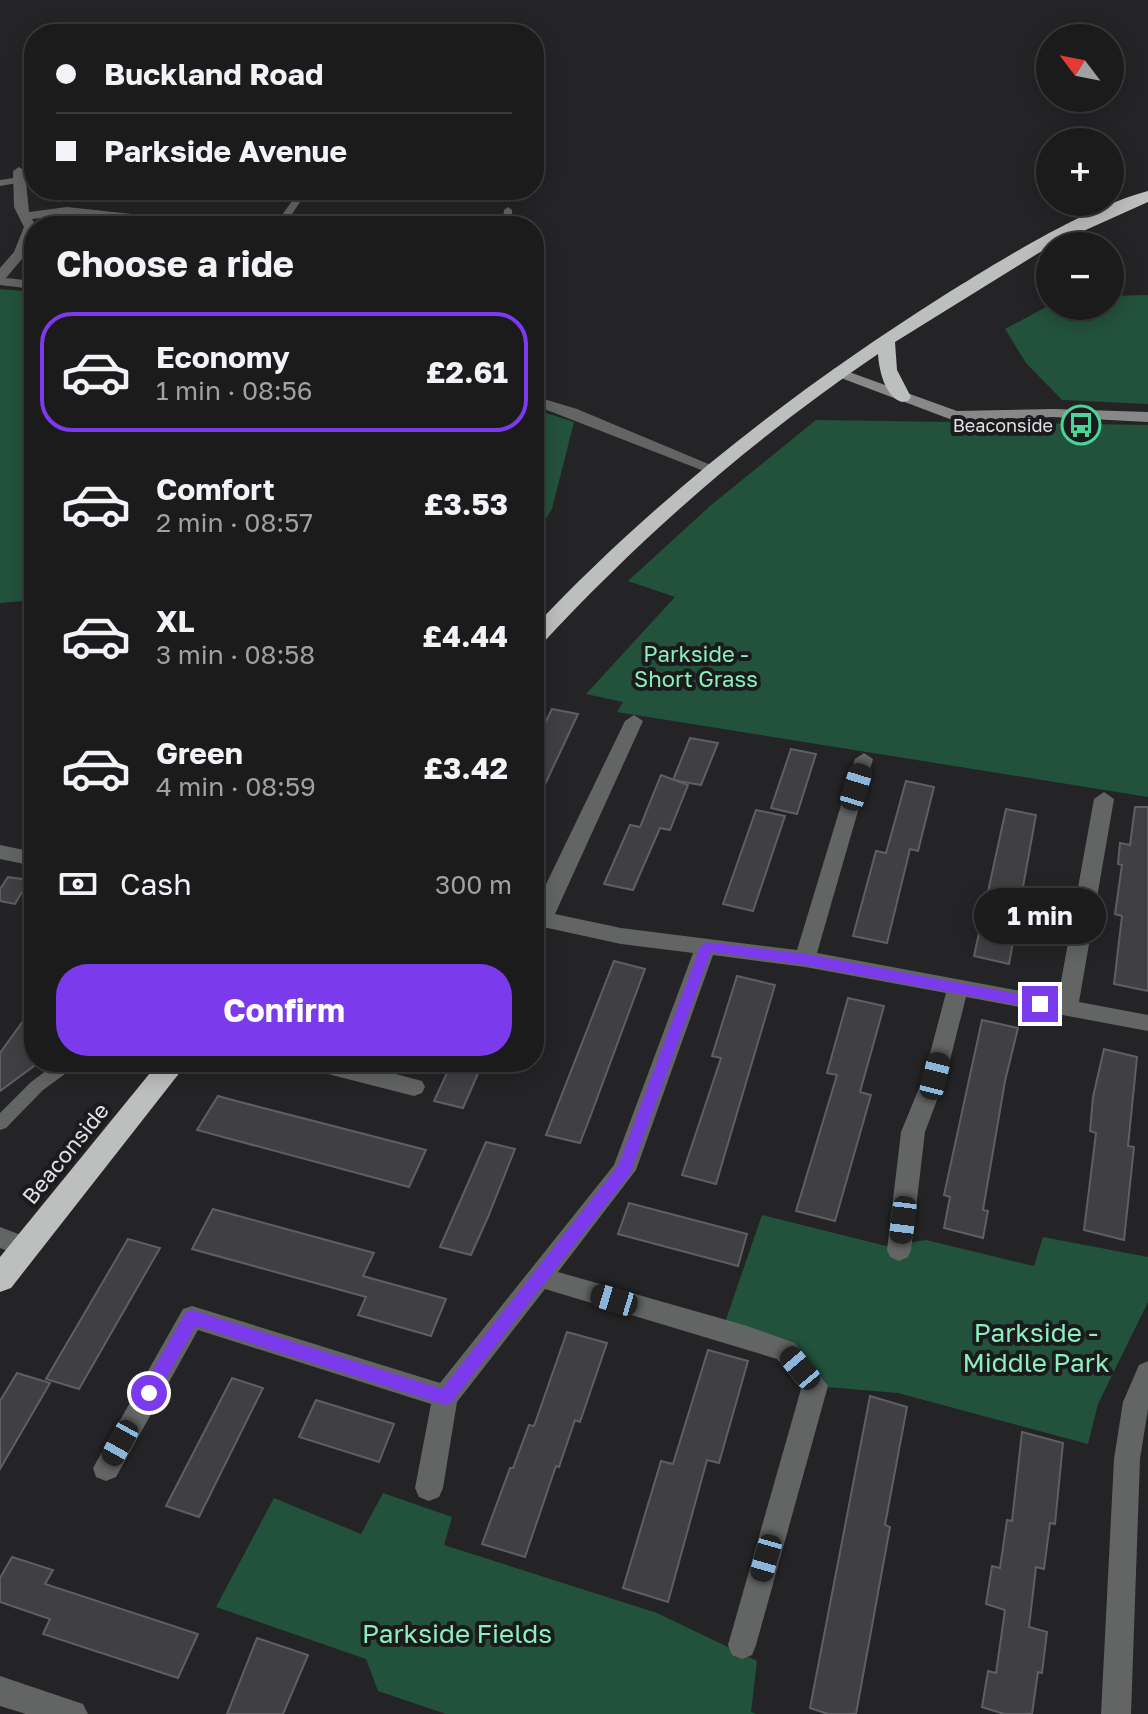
<!DOCTYPE html>
<meta charset="utf-8">
<style>
body{margin:0;font-family:"Golos Text",sans-serif;background:#242425;color:#f1f3f6;height:100vh;display:flex;flex-direction:column;font-size:30px;white-space:nowrap}
*{box-sizing:border-box;margin:0}
p{font-size:26px;color:#a0a1a3}
.icon{flex:none;width:44px;height:44px;fill:none;stroke:currentColor;stroke-width:2;stroke-linecap:round;stroke-linejoin:round}
.map{position:relative;flex:1;overflow:hidden}
.sheet{position:absolute;left:24px;top:216px;width:520px;height:856px;display:flex;flex-direction:column;background:#1b1b1c;border-radius:32px;box-shadow:0 4px 20px #0003,0 0 0 2px #39393b}
.sheet>*{flex:none}
.banner{position:absolute;left:24px;top:24px;width:520px;height:176px;border-radius:32px;box-shadow:0 4px 20px #0003,0 0 0 2px #39393b;display:grid;align-content:center;height:176px;padding:0 32px;background:#1b1b1c}
.needle{width:52px;rotate:302deg}
.fabs{position:absolute;left:1036px;top:24px;display:grid;gap:16px}
.fabs a{display:grid;place-items:center;width:88px;height:88px;border-radius:50%;background:#1b1b1c;box-shadow:0 4px 20px #0003,0 0 0 2px #39393b;font-size:40px}
.end{position:absolute;width:36px;height:36px;margin:-18px;border:10px solid #7c3aed;background:#fff;box-shadow:0 0 0 4px #fff}
.from{border-radius:50%}
.bubble{position:absolute;height:56px;border-radius:28px;background:#1b1b1c;box-shadow:0 4px 20px #0003,0 0 0 2px #39393b;font-size:26px;font-weight:700;line-height:56px;text-align:center}
.car{position:absolute;width:24px;height:48px;margin:-24px -12px;border-radius:10px;box-shadow:0 0 6px 2px #0007;background:linear-gradient(#222 24%,#8ab4d8 0 40%,#222 0 76%,#8ab4d8 0 86%,#222 0)}
.banner b{display:flex;align-items:center;gap:28px;height:76px;font-size:30px}
.banner b+b{border-top:2px solid #39393b}
.banner i{width:20px;height:20px;background:#f1f3f6}
ul{padding:0;list-style:none}
li{display:flex;align-items:center;gap:24px;height:120px;margin:0 16px 12px;padding:0 16px;border:4px solid transparent;border-radius:32px}
li div{flex:1}
li b{display:block;font-size:30px}
li em{font-style:normal;font-weight:700}
li.selected{border-color:#7c3aed}
li>.icon{width:72px;height:72px;stroke-width:1.5}
h2{padding:0 32px;font-size:36px;line-height:96px}
.pay{display:flex;align-items:center;gap:20px;height:88px;padding:0 32px;font-size:30px}
.pay p{margin-inline-start:auto}
.action{display:flex;gap:16px;margin-top:auto;padding:16px 32px}
.action a{flex:1;height:92px;border-radius:32px;background:#7c3aed;color:#fff;font-size:32px;font-weight:700;line-height:92px;text-align:center}
.map>svg:first-child{display:block}
.green{fill:#22523c}
.water{fill:#160030}
.building{fill:#403f42;stroke:#5f5e61;stroke-width:2}
.lines{fill:none;stroke-linecap:round;stroke-linejoin:round}
.lane{fill:#636564;fill-rule:evenodd}
.street{fill:#636564;fill-rule:evenodd}
.secondary{fill:#878988;fill-rule:evenodd}
.highway{fill:#bcbfbe;fill-rule:evenodd}
.route{fill:#7c3aed}
.labels{text-anchor:middle;dominant-baseline:central;stroke-width:8;stroke-linejoin:round;paint-order:stroke}
.far-poi-label{font-size:18px;fill:#e1e0e2;stroke:#1b1a1c;text-anchor:end}
.park-label{font-size:22px;fill:#89f0be;stroke:#1b1a1c}
.street-label{font-size:22px;fill:#e1e0e2;stroke:#1b1a1c}
.near-park-label{font-size:26px;fill:#89f0be;stroke:#1b1a1c}
</style>
<div class="map">
<svg width="1148" height="1714" viewBox="0 0 1148 1714">
<rect width="100%" height="100%" fill="#242426"/>
<!-- green -->
<g class="green">
<path d="M0,289L34,292V600L0,603Z"/>
<path d="M1148,295V404L1062,400L1026,363L1005,329L1050,305L1110,306V296Z"/>
<path d="M534,409L574,422L552,509L534,537Z"/>
<path d="M816,420L1148,425V797L617,712L623,702L586,694L675,597L628,581L710,506Z"/>
<path d="M762,1215L886,1246L926,1240L1034,1266L1043,1237L1148,1257V1302L1098,1404L1088,1444L898,1393L815,1386L786,1351L722,1331Z"/>
<path d="M383,1493L452,1517L444,1545L657,1613L757,1661L751,1712L756,1714H446L378,1691L366,1659L216,1607L274,1498L361,1534Z"/>
</g>
<!-- water -->
<path class="water" d="M145,190H228C204,199 164,210 145,190Z"/>
<!-- building -->
<g class="building">
<path d="M552,709L578,714L534,808V745Z"/>
<path d="M690,738L718,743L701,785L673,780Z"/>
<path d="M791,749L816,754L797,814L771,808Z"/>
<path d="M661,775L688,785L670,830L660,828L633,890L604,884L630,825L640,827Z"/>
<path d="M906,781L934,787L918,851L910,849L887,943L853,936L876,851L886,853Z"/>
<path d="M1135,807H1148V991L1114,984L1122,916L1115,914L1122,865L1118,864L1120,843L1130,845Z"/>
<path d="M1006,809L1036,815L1009,964L974,956Z"/>
<path d="M756,810L785,816L753,911L723,904Z"/>
<path d="M8,877L29,880L15,904L0,901V889Z"/>
<path d="M614,961L645,969L589,1120L580,1143L546,1135Z"/>
<path d="M737,976L775,985L716,1184L682,1175L721,1058L712,1056Z"/>
<path d="M848,998L884,1006L860,1092L871,1095L835,1221L796,1211L837,1075L827,1073Z"/>
<path d="M34,1006V1066L0,1091V1053Z"/>
<path d="M982,1020L1018,1028L1005,1081L983,1210L988,1211L983,1238L944,1228L950,1197L944,1195Z"/>
<path d="M1104,1049L1137,1057L1128,1146L1134,1147L1124,1240L1084,1230L1096,1133L1090,1131L1093,1097Z"/>
<path d="M452,1062H483L463,1108L434,1101Z"/>
<path d="M218,1096L240,1102L426,1150L409,1187L197,1130Z"/>
<path d="M486,1142L515,1149L488,1217L471,1255L440,1247Z"/>
<path d="M629,1203L747,1234L738,1266L618,1234Z"/>
<path d="M213,1209L374,1253L363,1276L446,1299L431,1336L358,1315L366,1297L192,1249Z"/>
<path d="M128,1239L160,1248L79,1389L46,1379Z"/>
<path d="M567,1332L607,1343L580,1422L575,1420L559,1467L556,1466L525,1557L482,1544L510,1468H513L529,1425L534,1426Z"/>
<path d="M708,1350L748,1361L719,1463L707,1460L668,1602L623,1588L661,1461L673,1464Z"/>
<path d="M17,1373L50,1383L0,1469V1401Z"/>
<path d="M232,1378L263,1388L199,1517L166,1506Z"/>
<path d="M870,1396L907,1407L885,1525L890,1527L856,1714H828L810,1708Z"/>
<path d="M316,1400L394,1424L379,1462L299,1437Z"/>
<path d="M1022,1432L1063,1443L1055,1524L1050,1523L1044,1569L1036,1567L1029,1627L1047,1632L1042,1673L1038,1672L1032,1714H1004L982,1707L988,1671L996,1673L1005,1610L986,1604L992,1566L1000,1568L1007,1520L1012,1521Z"/>
<path d="M12,1557L53,1570L45,1584L198,1634L178,1678L43,1634L50,1619L0,1602V1578Z"/>
<path d="M257,1638L308,1655L283,1714H227Z"/>
</g>
<g class="lines">
<!-- lane -->
<g class="lane">
<path d="M20,177L23,178V182L0,186V180Z"/>
<path d="M300,190H308L284,226H274Z"/>
<path d="M406,190H430C425,194 411,194 406,190Z"/>
<path d="M508,207L512,210V226H502L504,210Z"/>
<path d="M58,1062H78L76,1066L43,1090L6,1128L0,1130V1113L31,1082Z"/>
</g>
<!-- street -->
<g class="street">
<path d="M19,167L25,171L29,212L67,207L206,222L212,226C152,226 92,212 32,219L36,226L27,253L6,278L34,281V289L0,285V268L14,252L24,227L14,207L13,171Z"/>
<path d="M534,396L577,409L718,468L710,473L704,471L534,405Z"/>
<path d="M634,715L643,721L555,914L621,928L797,950L855,759L864,753L873,759L817,953L1058,998L1094,799L1104,792L1114,799L1079,1002L1148,1015V1031L966,997L946,1076L925,1132L911,1250L908,1257L899,1261L890,1257L887,1250L901,1132L924,1076L946,993L805,967L713,955L636,1170L558,1272L744,1325L795,1343L828,1386L756,1645L752,1655L742,1659L732,1655L728,1645L801,1389L777,1359L545,1289L457,1402L443,1488L439,1497L429,1501L419,1497L415,1488L431,1404L198,1330L116,1477L106,1481L96,1477L93,1468L183,1309L192,1306L440,1383L614,1165L693,953L621,944L534,925V909L625,721Z"/>
<path d="M0,845L34,852V866L0,859Z"/>
<path d="M305,1062H351L422,1081L425,1087L422,1093L414,1096L316,1071L308,1068Z"/>
<path d="M0,1227L34,1240L37,1247L34,1254L25,1258L0,1248Z"/>
<path d="M1148,1361V1409L1140,1459L1131,1714H1101L1114,1459L1123,1402L1139,1365Z"/>
<path d="M0,1676L83,1704L88,1714H26L0,1706Z"/>
</g>
<!-- secondary -->
<path class="secondary" d="M838,368L957,411L1053,409L1148,412V422L1053,417L955,421L833,375V369Z"/>
<!-- highway -->
<g class="highway">
<path d="M1148,191V202L1050,246L895,342L897,370L911,397L908,401L902,402C885,397 879,370 878,354C754,438 643,535 541,645L534,647V627C656,498 793,391 943,296C1001,260 1082,209 1148,191Z"/>
<path d="M159,1062H188L11,1288L0,1292V1257Z"/>
</g>
</g>
<!-- route -->
<path class="route" d="M706,942L805,954L1040,998L1047,1004L1040,1009L805,965L711,952L630,1174L451,1403L445,1405L196,1326L155,1398H143L140,1393L143,1387L186,1312L192,1310L442,1389L618,1166L700,947Z"/>
<!-- icons -->
<defs>
<g id="bus-ring" transform="scale(2)"><circle r="9.5" fill="#1b1a1c" stroke="#4dd39a" stroke-width="1.5"/><path d="M-5-6H5V4H4V6H2V4H-2V6H-4V4H-5ZM-3.5-4V0h7V-4ZM-3.5 1.2v1.5H-2V1.2ZM2 1.2v1.5H3.5V1.2Z" fill="#4dd39a"/></g>
</defs>
<g fill-rule="evenodd">
<use href="#bus-ring" x="1081" y="425"/>
</g>
<g class="labels">
<!-- far-poi labels -->
<g class="far-poi-label">
<text x="1053" y="425">Beaconside</text>
</g>
<!-- park labels -->
<g class="park-label">
<text x="696" y="653">Parkside -<tspan x="696" dy="25">Short Grass</tspan></text>
</g>
<!-- street labels -->
<g class="street-label">
<text transform="translate(65 1153) rotate(-51)">Beaconside</text>
</g>
<!-- near-park labels -->
<g class="near-park-label">
<text x="1036" y="1332">Parkside -<tspan x="1036" dy="30">Middle Park</tspan></text>
<text x="457" y="1633">Parkside Fields</text>
</g>
</g>
</svg>
<div class="fabs">
<a><svg class="needle" viewBox="-14 -14 28 28"><path d="M0-13l5 13h-10z" fill="#e53935"/><path d="M0 13l5-13h-10z" fill="#a0a1a3"/></svg></a>
<a>+</a>
<a>−</a>
</div>
<i class="end from" style="left:149px;top:1393px"></i>
<i class="end" style="left:1040px;top:1004px"></i>
<div class="bubble" style="left:974px;top:888px;width:132px">1 min</div>
<i class="car" style="left:856px;top:787px;rotate:17deg"></i>
<i class="car" style="left:935px;top:1076px;rotate:14deg"></i>
<i class="car" style="left:903px;top:1220px;rotate:187deg"></i>
<i class="car" style="left:614px;top:1300px;rotate:287deg"></i>
<i class="car" style="left:800px;top:1368px;rotate:320deg"></i>
<i class="car" style="left:120px;top:1443px;rotate:209deg"></i>
<i class="car" style="left:766px;top:1558px;rotate:196deg"></i>
<div class="banner">
<b><i class="from"></i>Buckland Road</b>
<b><i></i>Parkside Avenue</b>
</div>
<section class="sheet">
<h2>Choose a ride</h2>
<ul>
<li class="selected"><svg class="icon" aria-label="car" viewBox="0 0 24 24"><path d="M5 17H2v-5l4-1 3-4h7l3 4 3 1v5h-3M9 17h6M6 11h13"/><circle cx="7" cy="17" r="2"/><circle cx="17" cy="17" r="2"/></svg><div><b>Economy</b><p>1 min · 08:56</p></div><em>£2.61</em></li>
<li><svg class="icon" aria-label="car" viewBox="0 0 24 24"><path d="M5 17H2v-5l4-1 3-4h7l3 4 3 1v5h-3M9 17h6M6 11h13"/><circle cx="7" cy="17" r="2"/><circle cx="17" cy="17" r="2"/></svg><div><b>Comfort</b><p>2 min · 08:57</p></div><em>£3.53</em></li>
<li><svg class="icon" aria-label="car" viewBox="0 0 24 24"><path d="M5 17H2v-5l4-1 3-4h7l3 4 3 1v5h-3M9 17h6M6 11h13"/><circle cx="7" cy="17" r="2"/><circle cx="17" cy="17" r="2"/></svg><div><b>XL</b><p>3 min · 08:58</p></div><em>£4.44</em></li>
<li><svg class="icon" aria-label="car" viewBox="0 0 24 24"><path d="M5 17H2v-5l4-1 3-4h7l3 4 3 1v5h-3M9 17h6M6 11h13"/><circle cx="7" cy="17" r="2"/><circle cx="17" cy="17" r="2"/></svg><div><b>Green</b><p>4 min · 08:59</p></div><em>£3.42</em></li>
</ul>
<div class="pay"><svg class="icon" aria-label="cash" viewBox="0 0 24 24"><path d="M3 7h18v10H3z"/><circle cx="12" cy="12" r="2"/></svg>Cash<p>300 m</p></div>
<div class="action"><a>Confirm</a></div>
</section>
</div>
